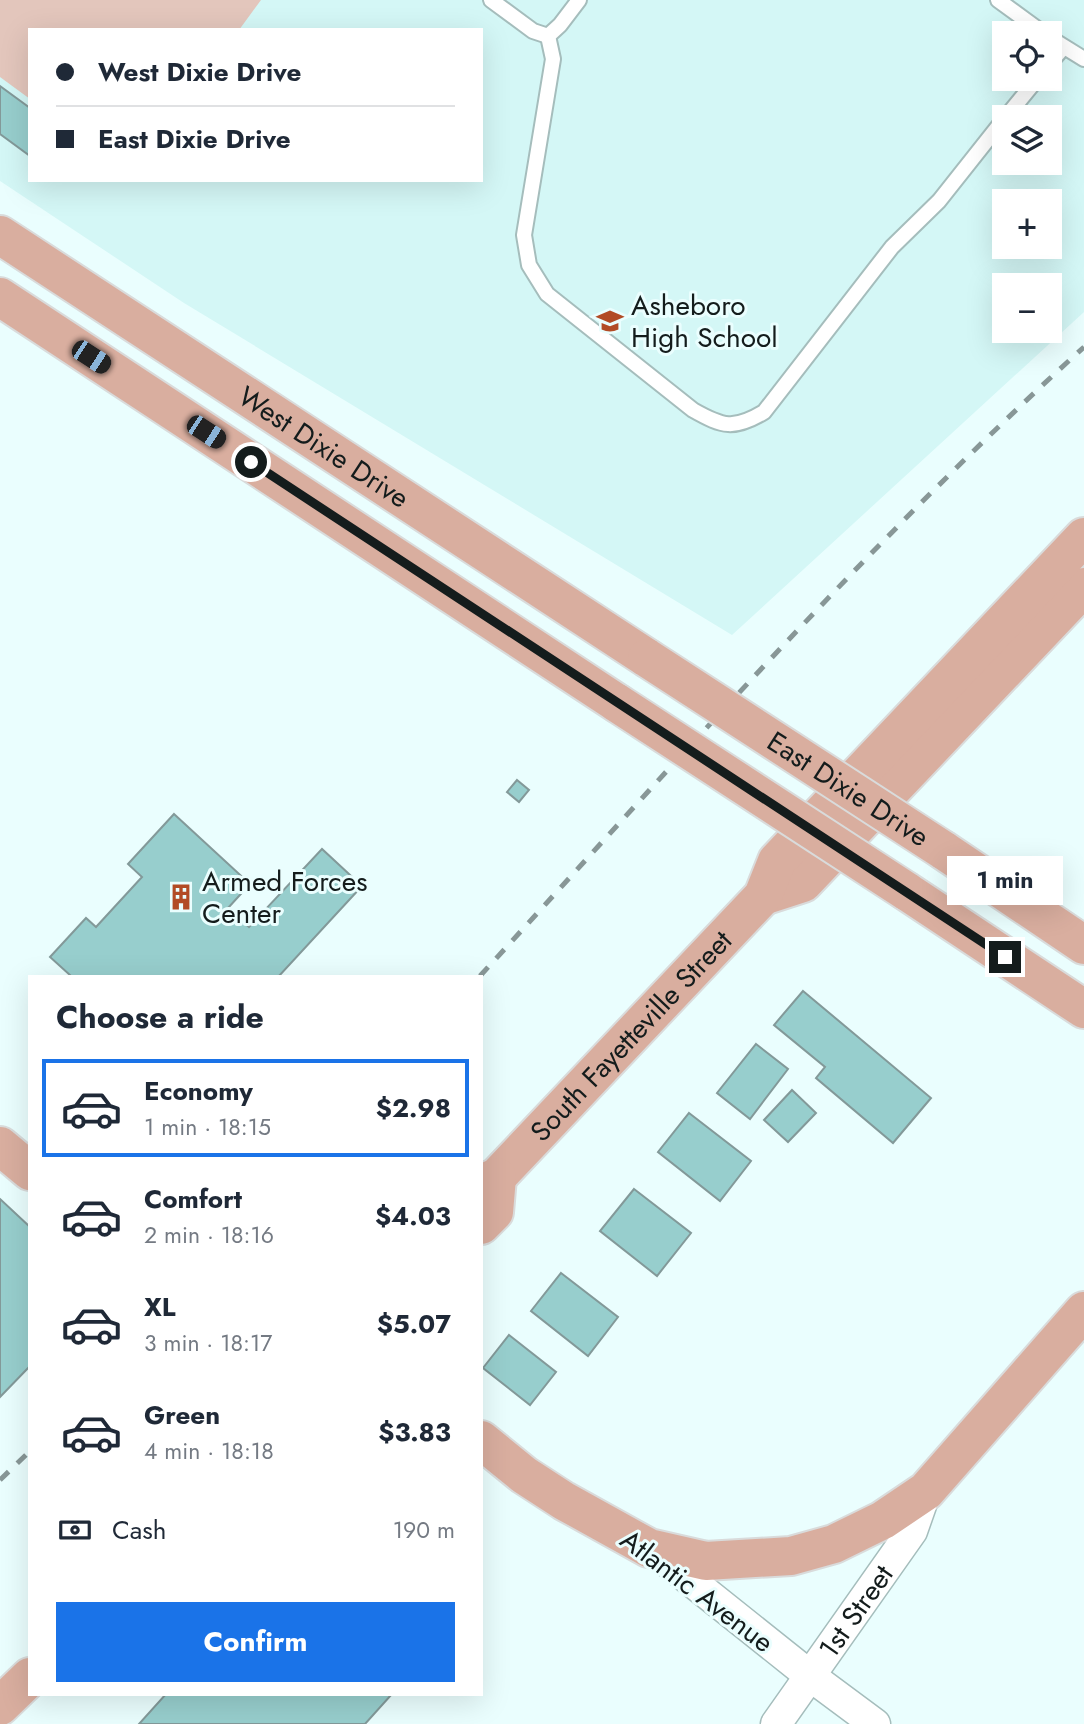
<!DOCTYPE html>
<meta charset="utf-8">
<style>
body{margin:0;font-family:Jost,sans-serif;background:#f2f2f3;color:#1f2937;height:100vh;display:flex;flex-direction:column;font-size:26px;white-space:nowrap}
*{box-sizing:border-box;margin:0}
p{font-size:23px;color:#747a83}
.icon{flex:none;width:38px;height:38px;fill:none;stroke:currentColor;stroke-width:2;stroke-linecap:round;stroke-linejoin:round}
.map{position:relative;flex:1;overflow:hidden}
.sheet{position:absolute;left:28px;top:975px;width:455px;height:721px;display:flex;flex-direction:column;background:#fff;border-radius:0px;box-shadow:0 7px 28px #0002}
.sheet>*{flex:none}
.guide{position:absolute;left:28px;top:28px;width:455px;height:154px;border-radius:0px;box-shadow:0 7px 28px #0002;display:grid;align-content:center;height:154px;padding:0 28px;background:#fff}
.buttons{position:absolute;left:992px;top:21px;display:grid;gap:14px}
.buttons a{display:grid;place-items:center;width:70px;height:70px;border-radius:0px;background:#fff;box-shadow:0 7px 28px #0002;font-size:35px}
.end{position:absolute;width:32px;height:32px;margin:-16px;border:9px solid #141c1c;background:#fff;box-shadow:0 0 0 4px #fff}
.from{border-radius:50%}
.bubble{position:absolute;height:49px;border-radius:0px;background:#fff;box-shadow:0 7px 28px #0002;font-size:23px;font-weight:700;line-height:49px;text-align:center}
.car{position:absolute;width:21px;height:42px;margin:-21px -10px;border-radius:9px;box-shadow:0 0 5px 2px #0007;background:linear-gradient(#222 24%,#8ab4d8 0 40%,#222 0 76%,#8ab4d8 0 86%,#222 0)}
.guide b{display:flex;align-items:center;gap:24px;height:66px;font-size:26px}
.guide b+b{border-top:2px solid #e0e1e3}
.guide i{width:18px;height:18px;background:#1f2937}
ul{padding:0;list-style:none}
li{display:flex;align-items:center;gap:21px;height:98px;margin:0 14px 10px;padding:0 14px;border:4px solid transparent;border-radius:0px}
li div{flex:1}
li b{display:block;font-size:26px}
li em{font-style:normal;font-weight:700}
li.on{border-color:#1a73e8}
li>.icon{width:63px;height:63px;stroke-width:1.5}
h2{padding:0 28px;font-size:32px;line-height:84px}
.pay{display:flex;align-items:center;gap:18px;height:77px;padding:0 28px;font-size:26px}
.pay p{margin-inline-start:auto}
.action{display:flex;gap:14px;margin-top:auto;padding:14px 28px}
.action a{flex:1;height:80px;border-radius:0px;background:#1a73e8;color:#fff;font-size:28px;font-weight:700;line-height:80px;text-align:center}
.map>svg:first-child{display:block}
.built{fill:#d4f7f6;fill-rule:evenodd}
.park{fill:#e3c6bc}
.building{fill:#97cecd;stroke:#839999;stroke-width:2}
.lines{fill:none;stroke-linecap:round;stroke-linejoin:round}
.lane-casing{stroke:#a5bdbc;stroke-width:18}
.street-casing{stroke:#a5bdbc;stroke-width:33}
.primary-casing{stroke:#d9dbdb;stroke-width:42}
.lane{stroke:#fff;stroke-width:14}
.street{stroke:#fff;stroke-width:30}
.primary{stroke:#d9ae9f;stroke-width:38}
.rail{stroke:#889797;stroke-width:5;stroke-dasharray:12 12;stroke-linecap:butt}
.primary-bridge-casing{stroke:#d9dbdb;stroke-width:42;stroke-linecap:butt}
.primary-bridge{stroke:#d9ae9f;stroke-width:38}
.route{stroke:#141c1c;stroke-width:9}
.labels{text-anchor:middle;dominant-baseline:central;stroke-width:6;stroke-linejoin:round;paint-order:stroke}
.poi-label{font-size:28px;fill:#141c1c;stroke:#eafefe;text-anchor:start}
.street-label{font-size:28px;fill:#141c1c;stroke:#eafefe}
</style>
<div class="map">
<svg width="1084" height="1724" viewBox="0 0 1084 1724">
<rect width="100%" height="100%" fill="#eafefe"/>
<!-- built -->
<path class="built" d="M0,0H1084V312L732,635L184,303L0,181ZM30,30H481V180H30ZM1004,33H1050V79H1004ZM1004,117H1050V163H1004ZM1004,201H1050V247H1004ZM1004,285H1050V331H1004Z"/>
<!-- park -->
<path class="park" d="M0,0H261L239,30H30V99L0,77Z"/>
<!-- building -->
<g class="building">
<path d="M0,86L30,108V156L0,134Z"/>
<path d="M517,780L529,790L519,802L507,792Z"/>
<path d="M174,814L250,884L228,908L249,927L322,849L362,886L279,976H71L50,957L86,918L96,927L142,877L128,864Z"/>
<path d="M803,991L931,1098L893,1143L816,1078L825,1067L774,1025Z"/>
<path d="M756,1044L788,1069L750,1119L717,1093Z"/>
<path d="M792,1090L816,1113L788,1142L764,1120Z"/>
<path d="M689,1113L751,1161L720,1201L658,1152Z"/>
<path d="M634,1189L691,1233L657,1276L600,1231Z"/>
<path d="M0,1199L30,1227V1366L0,1397Z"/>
<path d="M561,1273L618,1317L588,1356L531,1311Z"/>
<path d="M509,1335L556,1372L530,1405L483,1368Z"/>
<path d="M166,1694H392L365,1724H139Z"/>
</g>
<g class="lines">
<!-- lane casing -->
<g class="lane-casing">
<g id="lane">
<path d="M491,0L533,31L548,36L560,25L579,0"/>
<path d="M998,0L1043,33"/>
<path d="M548,36L553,59L524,235L529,265L547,294L693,410C723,427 734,430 764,412L892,247L939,201L1004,119"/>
<path d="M1050,38L1084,59"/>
<path d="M1050,63L1063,48"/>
<path d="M1006,117L1037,79"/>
</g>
</g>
<!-- street casing -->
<g class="street-casing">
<g id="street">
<path d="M655,1552L809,1675L875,1724"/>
<path id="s1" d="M776,1724L912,1531L926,1491"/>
</g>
</g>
<!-- primary casing -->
<g class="primary-casing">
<g id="primary">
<path id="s2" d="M0,235L647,658"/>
<path d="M0,297L617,703"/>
<path d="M943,850L1084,945"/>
<path d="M906,891L1084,1009"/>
<path d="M763,896L803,883L1084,587"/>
<path d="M0,1146L30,1171"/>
<path id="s3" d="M481,1184L497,1177L763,896L777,861L1084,537"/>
<path d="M481,1225L494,1212L497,1177"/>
<path d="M481,1440L524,1475L564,1501L649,1548L706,1561L791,1556L834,1544L883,1520L926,1491L1084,1311"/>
<path d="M0,1706L30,1677"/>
</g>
</g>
<!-- lane -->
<use href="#lane" class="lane"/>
<!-- street -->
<use href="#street" class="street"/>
<!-- primary -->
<use href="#primary" class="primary"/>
<!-- rail -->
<g class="rail">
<path d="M480,976C676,762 869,542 1084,347"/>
<path d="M0,1480L30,1451"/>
</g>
<!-- primary-bridge casing -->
<g class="primary-bridge-casing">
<g id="primary-bridge">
<path id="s4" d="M647,658L943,850"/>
<path d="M617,703L906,891"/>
</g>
</g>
<!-- primary-bridge -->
<use href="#primary-bridge" class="primary-bridge"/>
</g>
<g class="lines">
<!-- route -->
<path class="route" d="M251,462L1005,957"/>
</g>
<!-- icons -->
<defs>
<g id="school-bare" transform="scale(2.1)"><path d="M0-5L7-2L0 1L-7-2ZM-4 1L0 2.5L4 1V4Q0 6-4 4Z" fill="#b24b25" stroke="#eafefe" stroke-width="2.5" paint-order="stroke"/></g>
<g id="building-bare" transform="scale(2.1)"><path d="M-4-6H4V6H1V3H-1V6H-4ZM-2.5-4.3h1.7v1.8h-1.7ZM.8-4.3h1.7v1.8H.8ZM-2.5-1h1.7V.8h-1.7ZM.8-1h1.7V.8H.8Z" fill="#b24b25" stroke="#eafefe" stroke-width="2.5" paint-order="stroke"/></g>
</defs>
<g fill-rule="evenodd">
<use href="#school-bare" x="610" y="321"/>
<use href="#building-bare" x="181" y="897"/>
</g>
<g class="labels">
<!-- poi labels -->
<g class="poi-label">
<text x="631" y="305">Asheboro<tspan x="631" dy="32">High School</tspan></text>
<text x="202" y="881">Armed Forces<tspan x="202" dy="32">Center</tspan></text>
</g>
<!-- street labels -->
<g class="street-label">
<text stroke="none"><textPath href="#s2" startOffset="387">West Dixie Drive</textPath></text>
<text stroke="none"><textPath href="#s4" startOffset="240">East Dixie Drive</textPath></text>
<text stroke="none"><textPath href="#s3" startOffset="212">South Fayetteville Street</textPath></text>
<text transform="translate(697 1591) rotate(37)">Atlantic Avenue</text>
<text stroke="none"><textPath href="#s1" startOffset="138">1st Street</textPath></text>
</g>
</g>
</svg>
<div class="buttons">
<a><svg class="icon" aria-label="locate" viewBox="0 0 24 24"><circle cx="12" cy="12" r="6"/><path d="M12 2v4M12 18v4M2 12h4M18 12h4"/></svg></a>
<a><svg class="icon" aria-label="layers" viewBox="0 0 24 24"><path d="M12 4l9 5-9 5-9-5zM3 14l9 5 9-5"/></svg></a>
<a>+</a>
<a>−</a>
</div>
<i class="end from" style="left:251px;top:462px"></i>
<i class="end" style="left:1005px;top:957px"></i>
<div class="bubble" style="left:947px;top:856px;width:116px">1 min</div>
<i class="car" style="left:91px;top:357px;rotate:123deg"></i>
<i class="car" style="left:206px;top:432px;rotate:123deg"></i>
<div class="guide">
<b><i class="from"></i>West Dixie Drive</b>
<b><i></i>East Dixie Drive</b>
</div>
<section class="sheet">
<h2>Choose a ride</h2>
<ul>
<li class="on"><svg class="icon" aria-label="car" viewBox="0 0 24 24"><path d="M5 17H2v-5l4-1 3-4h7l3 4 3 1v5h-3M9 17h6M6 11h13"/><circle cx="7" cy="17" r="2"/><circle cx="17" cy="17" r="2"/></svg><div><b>Economy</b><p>1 min · 18:15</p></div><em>$2.98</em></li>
<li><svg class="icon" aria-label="car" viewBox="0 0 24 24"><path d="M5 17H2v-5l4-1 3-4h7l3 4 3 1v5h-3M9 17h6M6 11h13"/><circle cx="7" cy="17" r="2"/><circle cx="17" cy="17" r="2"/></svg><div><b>Comfort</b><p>2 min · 18:16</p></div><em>$4.03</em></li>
<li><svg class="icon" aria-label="car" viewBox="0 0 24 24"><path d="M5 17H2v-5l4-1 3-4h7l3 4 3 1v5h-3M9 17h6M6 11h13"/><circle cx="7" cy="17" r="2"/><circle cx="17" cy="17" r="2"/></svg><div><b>XL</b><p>3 min · 18:17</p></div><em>$5.07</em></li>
<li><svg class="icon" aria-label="car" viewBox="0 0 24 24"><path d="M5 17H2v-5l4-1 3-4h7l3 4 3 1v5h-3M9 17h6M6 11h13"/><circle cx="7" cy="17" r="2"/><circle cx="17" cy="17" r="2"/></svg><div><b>Green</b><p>4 min · 18:18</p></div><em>$3.83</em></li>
</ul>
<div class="pay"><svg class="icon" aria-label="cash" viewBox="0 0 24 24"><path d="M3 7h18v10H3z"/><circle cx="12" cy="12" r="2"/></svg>Cash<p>190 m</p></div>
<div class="action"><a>Confirm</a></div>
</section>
</div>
